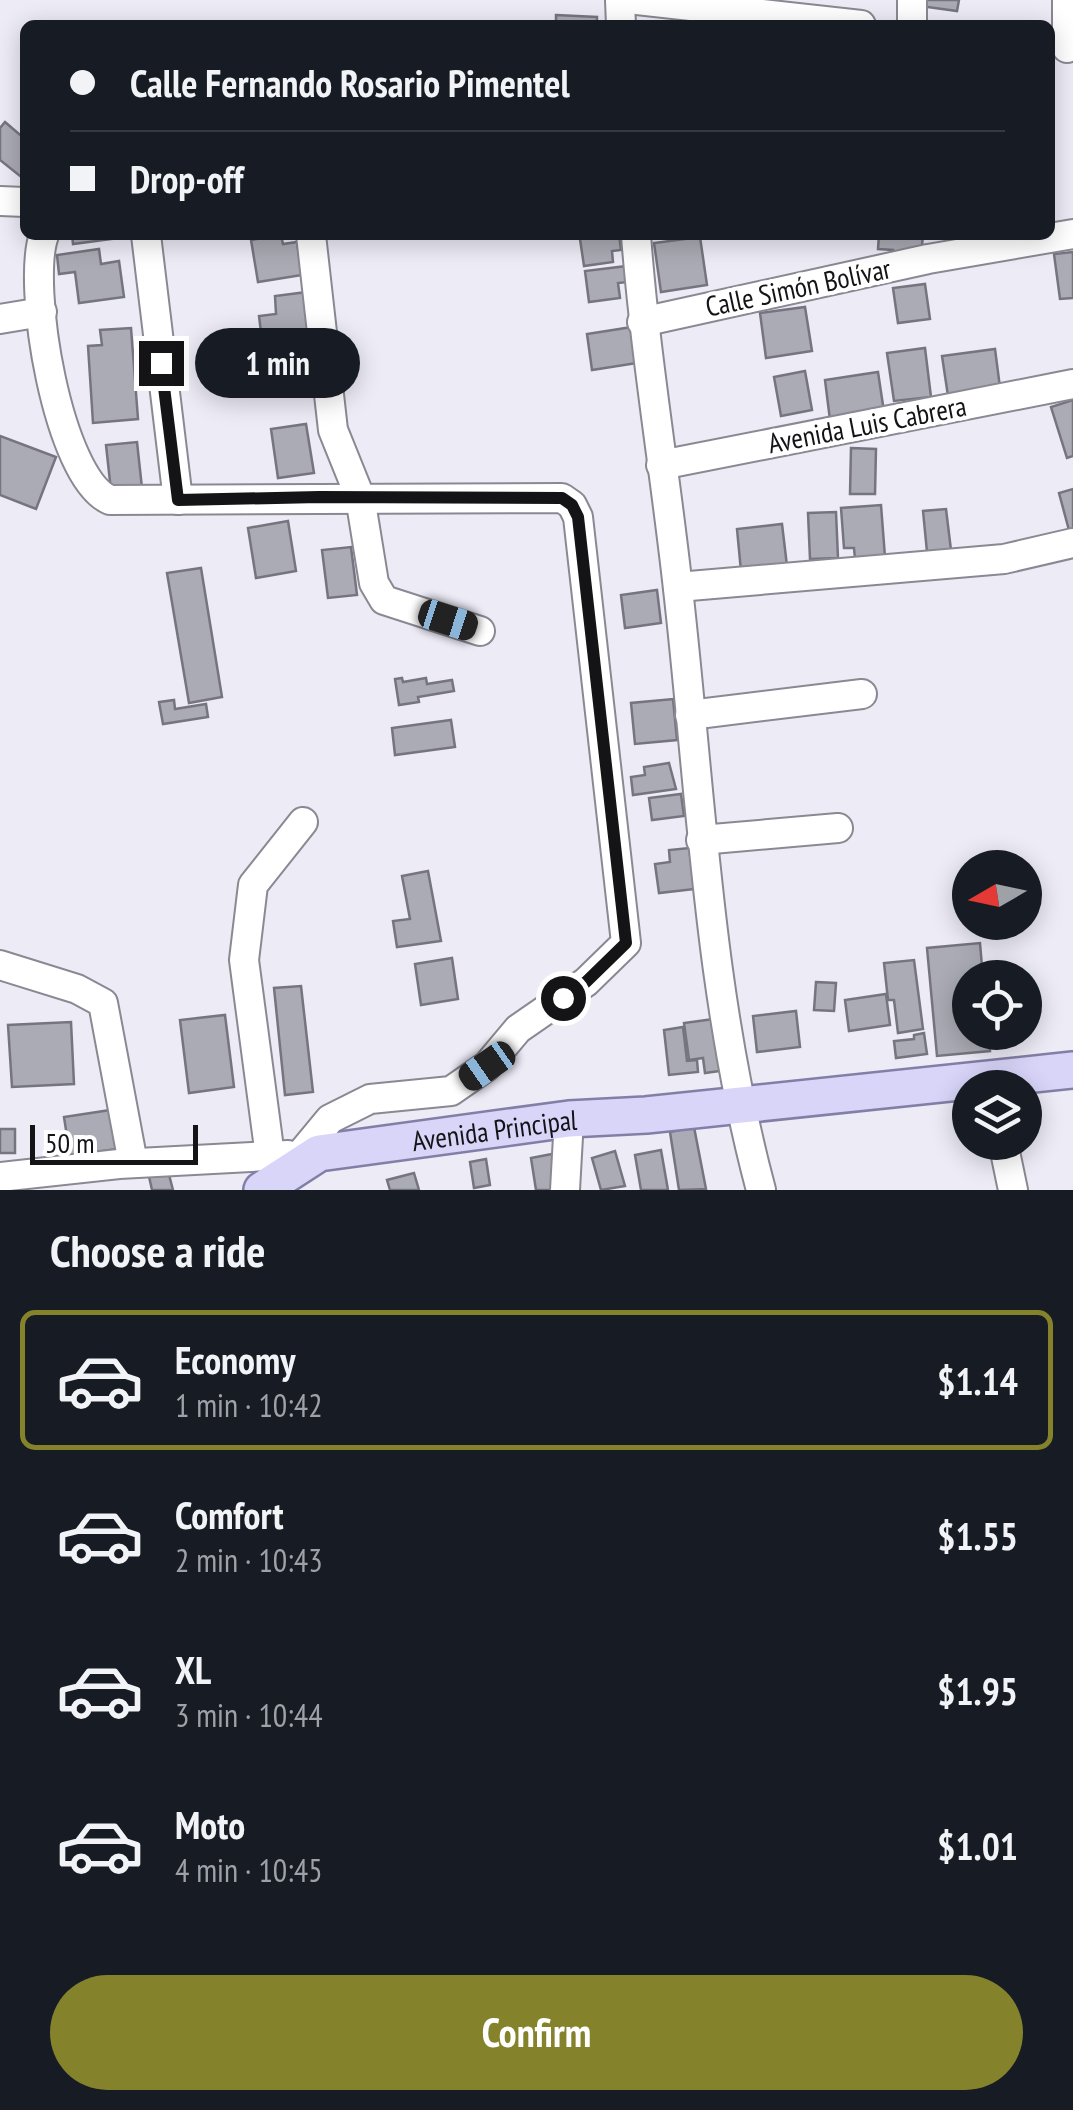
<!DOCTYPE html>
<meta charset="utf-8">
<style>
body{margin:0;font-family:"PT Sans Narrow",sans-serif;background:#20242c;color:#f1f3f6;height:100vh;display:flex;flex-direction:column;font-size:38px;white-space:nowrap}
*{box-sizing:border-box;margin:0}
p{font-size:32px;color:#9ea1a6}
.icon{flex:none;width:55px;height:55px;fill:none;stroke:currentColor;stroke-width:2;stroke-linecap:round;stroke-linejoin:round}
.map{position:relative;height:1190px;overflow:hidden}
.sheet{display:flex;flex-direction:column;background:#171b24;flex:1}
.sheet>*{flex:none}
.banner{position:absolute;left:20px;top:20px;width:1035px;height:220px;border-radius:15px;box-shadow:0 5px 25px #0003;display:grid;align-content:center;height:220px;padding:0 50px;background:#171b24}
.needle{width:65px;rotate:261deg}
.buttons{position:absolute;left:952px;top:850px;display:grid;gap:20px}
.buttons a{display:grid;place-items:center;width:90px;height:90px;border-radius:50%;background:#171b24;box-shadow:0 5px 25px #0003;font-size:50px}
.scale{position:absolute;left:30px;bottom:25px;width:168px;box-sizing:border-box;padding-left:10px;border:5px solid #141417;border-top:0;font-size:28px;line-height:35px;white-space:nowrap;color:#141417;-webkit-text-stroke:8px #fff;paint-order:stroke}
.end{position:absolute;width:45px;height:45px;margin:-22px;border:12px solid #141417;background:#fff;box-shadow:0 0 0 5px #fff}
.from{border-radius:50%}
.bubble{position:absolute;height:70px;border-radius:35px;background:#171b24;box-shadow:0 5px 25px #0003;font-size:32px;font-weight:700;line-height:70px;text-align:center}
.car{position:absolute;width:30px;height:60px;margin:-30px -15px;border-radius:12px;box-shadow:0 0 8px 2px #0007;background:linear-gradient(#222 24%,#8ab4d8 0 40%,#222 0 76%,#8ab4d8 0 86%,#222 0)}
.banner b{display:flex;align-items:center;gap:35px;height:95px;font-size:38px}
.banner b+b{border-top:2px solid #363941}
.banner i{width:25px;height:25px;background:#f1f3f6}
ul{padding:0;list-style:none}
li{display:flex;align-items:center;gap:30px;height:140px;margin:0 20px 15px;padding:0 30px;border:5px solid transparent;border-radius:15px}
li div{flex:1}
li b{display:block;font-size:38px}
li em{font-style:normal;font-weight:700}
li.selected{border-color:#84832c}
li>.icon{width:90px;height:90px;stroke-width:1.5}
h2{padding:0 50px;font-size:45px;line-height:120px}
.primary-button{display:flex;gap:20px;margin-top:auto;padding:20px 50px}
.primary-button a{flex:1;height:115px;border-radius:60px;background:#84832c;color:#fff;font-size:40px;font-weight:700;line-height:115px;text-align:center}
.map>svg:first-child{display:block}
.building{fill:#ababb5;stroke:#76757f;stroke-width:2.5}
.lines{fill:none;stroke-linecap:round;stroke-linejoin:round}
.minor-casing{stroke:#8a8993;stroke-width:32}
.major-casing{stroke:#827fa7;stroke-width:40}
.minor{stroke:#fff;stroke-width:28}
.major{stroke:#d8d5f9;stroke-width:35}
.route{stroke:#141417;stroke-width:12}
.labels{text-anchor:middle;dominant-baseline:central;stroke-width:8;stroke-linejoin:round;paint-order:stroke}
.street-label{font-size:28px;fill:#141417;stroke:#fff}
</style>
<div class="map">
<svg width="1073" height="1190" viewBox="0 0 1073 1190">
<rect width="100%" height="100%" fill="#ecebf6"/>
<!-- building -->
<g class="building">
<path d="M920,0H959L957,11L920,6Z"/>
<path d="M556,15L597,17V25H556Z"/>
<path d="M5,122L25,139V180L0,160V128Z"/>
<path d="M72,235H112V239L73,244Z"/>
<path d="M281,235L283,244L297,242L302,275L258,282L251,240Z"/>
<path d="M619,235L621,250L612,251L613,262L584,266L580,239Z"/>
<path d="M879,235H923L921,256L893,254V250L878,249Z"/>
<path d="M700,237L707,285L661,292L654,243Z"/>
<path d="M99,249L101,264L119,261L124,297L79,303L75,272L59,274L57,255Z"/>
<path d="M1073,252V298L1060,299L1054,254Z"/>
<path d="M627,266L628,282L618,283L620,298L589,302L585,271Z"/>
<path d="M925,284L930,319L898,323L893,288Z"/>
<path d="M307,292L313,343L276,347V338L262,340L259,316L276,314L275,296Z"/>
<path d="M805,307L812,351L766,358L760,313Z"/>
<path d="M632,327L637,363L592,370L587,334Z"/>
<path d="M131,328L138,419L93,423L88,346L102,345L100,330Z"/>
<path d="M310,348L316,389L268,396L262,355Z"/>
<path d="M925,348L931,397L894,401L887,353Z"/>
<path d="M995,349L1001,395L948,396L942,356Z"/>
<path d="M805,371L812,410L781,416L774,377Z"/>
<path d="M878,372L884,412L830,420L825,380Z"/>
<path d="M1073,400V456L1067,458L1051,407Z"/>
<path d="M306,424L314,473L278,478L271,429Z"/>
<path d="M0,436L56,457L36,509L0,495Z"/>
<path d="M137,442L142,488L111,491L106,445Z"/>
<path d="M851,448L876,449L875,494H850Z"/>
<path d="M1073,489V533L1070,534L1059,493Z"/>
<path d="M881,505L885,557L855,559L854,548H844L841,508Z"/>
<path d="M946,509L951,550L927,552L923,511Z"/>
<path d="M836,512L838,558L810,559L808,513Z"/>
<path d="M288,521L296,571L256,578L248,528Z"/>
<path d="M782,524L787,566L741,571L737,529Z"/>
<path d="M351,547L357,595L328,598L322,550Z"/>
<path d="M201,568L222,697L189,703L167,573Z"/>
<path d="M657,590L661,623L625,628L621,595Z"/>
<path d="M402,678L403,682L426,678L427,684L452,680L454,691L418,697L419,702L399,705L395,679Z"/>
<path d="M673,699L677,740L635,744L631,703Z"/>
<path d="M174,700L175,709L206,704L208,717L163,724L159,702Z"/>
<path d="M451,720L455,747L395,755L392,728Z"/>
<path d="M669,763L676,789L633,795L631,777L645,775L644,767Z"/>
<path d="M681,794L684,816L652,820L649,798Z"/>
<path d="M689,848L695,889L659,893L655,864L670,862L669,850Z"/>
<path d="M428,871L441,941L397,947L393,921L410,919L402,876Z"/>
<path d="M980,943L983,978H970V1032H988L990,1051L937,1056L927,948Z"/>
<path d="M452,958L458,999L421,1005L415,964Z"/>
<path d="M914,960L923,1029L898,1033L894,1000H888L884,963Z"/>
<path d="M816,982L836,983L834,1011L814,1010Z"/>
<path d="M301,986L313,1092L285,1095L274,988Z"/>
<path d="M886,994L890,1025L849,1031L845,1000Z"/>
<path d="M796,1011L800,1047L757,1052L753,1016Z"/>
<path d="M225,1015L234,1087L189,1093L180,1020Z"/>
<path d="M714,1019L720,1071L705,1073L703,1058L689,1060L684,1023Z"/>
<path d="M71,1022L74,1084L12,1087L8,1025Z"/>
<path d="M683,1027L687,1061L697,1060L698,1072L669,1075L664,1030Z"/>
<path d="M924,1033L927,1054L896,1058L894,1041L914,1039V1035Z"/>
<path d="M117,1109L123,1148L70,1156L64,1117Z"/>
<path d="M694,1127L706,1189L679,1190L670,1132Z"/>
<rect x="0" y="1129" width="15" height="24"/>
<path d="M661,1150L668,1190H641L635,1155Z"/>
<path d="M615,1151L625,1186L601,1190L592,1158Z"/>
<path d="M552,1154L558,1190H536L531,1158Z"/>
<path d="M486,1159L490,1185L474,1188L470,1162Z"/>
<path d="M167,1167L173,1190H152L148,1172Z"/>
<path d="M414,1173L419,1190H390L387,1180Z"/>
</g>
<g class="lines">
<!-- minor casing -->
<g class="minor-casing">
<g id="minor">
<path d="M620,0L621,25"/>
<path d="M637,0L861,25"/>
<path d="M912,0V25"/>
<path d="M1067,0V48"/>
<path d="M0,201L25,202"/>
<path d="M44,235C26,285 58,478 110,500L562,498L572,505L578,517L626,943L586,982L518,1029L487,1066L451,1091L370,1099L330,1119L301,1154"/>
<path d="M146,235L178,500"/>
<path d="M311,235L333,430L360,497L374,583L384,600L480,631"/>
<path d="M636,235C645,354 665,471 678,589C701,791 708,993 761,1190"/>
<path d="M0,319L42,312"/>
<path d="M642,322L928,259L1073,234"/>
<path d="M661,465L1073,384"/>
<path d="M678,587L1004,559L1073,543"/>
<path d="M690,715L862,694"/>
<path d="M701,840L838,828"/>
<path d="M0,965L77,989L103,1003L133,1163"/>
<path d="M1003,1142L1013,1190"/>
<path d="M270,1156L244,960L253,885L303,822"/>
<path d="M0,1177L119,1164L288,1155"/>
<path d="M565,1190L569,1119"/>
</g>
</g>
<!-- major casing -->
<g class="major-casing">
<g id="major">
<path id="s1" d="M262,1190L319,1153L569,1119L646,1115L1073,1070"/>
</g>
</g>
<!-- minor -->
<use href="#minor" class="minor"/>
<!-- major -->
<use href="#major" class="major"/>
</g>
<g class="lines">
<!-- route -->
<path class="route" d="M161,363L178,500L319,497L562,498L572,505L578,517L626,943L586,982L563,998"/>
</g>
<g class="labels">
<!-- street labels -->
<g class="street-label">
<text transform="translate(798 287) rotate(-12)">Calle Simón Bolívar</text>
<text transform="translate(867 424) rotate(-11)">Avenida Luis Cabrera</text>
<text stroke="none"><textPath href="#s1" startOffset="245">Avenida Principal</textPath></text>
</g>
</g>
</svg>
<div class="buttons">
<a><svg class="needle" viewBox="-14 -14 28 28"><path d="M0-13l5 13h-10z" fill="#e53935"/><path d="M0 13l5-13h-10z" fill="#9ea1a6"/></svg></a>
<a><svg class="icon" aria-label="locate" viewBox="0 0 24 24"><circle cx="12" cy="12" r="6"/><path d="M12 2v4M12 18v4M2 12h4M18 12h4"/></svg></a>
<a><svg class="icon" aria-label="layers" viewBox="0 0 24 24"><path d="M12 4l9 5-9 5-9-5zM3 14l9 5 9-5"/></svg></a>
</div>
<div class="scale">50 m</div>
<i class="end from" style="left:563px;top:998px"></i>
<i class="end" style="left:161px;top:363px"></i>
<div class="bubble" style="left:195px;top:328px;width:165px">1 min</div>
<i class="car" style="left:448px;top:620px;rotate:108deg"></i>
<i class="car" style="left:487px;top:1066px;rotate:235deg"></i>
<div class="banner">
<b><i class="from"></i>Calle Fernando Rosario Pimentel</b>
<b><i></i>Drop-off</b>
</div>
</div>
<section class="sheet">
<h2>Choose a ride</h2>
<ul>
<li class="selected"><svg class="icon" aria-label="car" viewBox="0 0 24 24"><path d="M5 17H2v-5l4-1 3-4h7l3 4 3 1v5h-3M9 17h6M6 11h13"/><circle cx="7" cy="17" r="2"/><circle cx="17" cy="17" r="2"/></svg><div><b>Economy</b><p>1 min · 10:42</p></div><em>$1.14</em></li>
<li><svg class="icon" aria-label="car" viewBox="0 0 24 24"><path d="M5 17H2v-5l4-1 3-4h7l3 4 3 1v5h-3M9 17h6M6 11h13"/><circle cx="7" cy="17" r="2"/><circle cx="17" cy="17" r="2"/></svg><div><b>Comfort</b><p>2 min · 10:43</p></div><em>$1.55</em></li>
<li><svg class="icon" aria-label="car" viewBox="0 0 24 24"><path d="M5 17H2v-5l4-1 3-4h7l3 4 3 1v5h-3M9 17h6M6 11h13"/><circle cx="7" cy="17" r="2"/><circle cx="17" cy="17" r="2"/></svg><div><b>XL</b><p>3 min · 10:44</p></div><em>$1.95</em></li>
<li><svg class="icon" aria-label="car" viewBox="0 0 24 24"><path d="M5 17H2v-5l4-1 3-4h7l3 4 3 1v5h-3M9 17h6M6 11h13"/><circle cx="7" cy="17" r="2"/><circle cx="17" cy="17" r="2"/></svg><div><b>Moto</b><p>4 min · 10:45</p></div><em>$1.01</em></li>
</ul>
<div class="primary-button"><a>Confirm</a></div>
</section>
